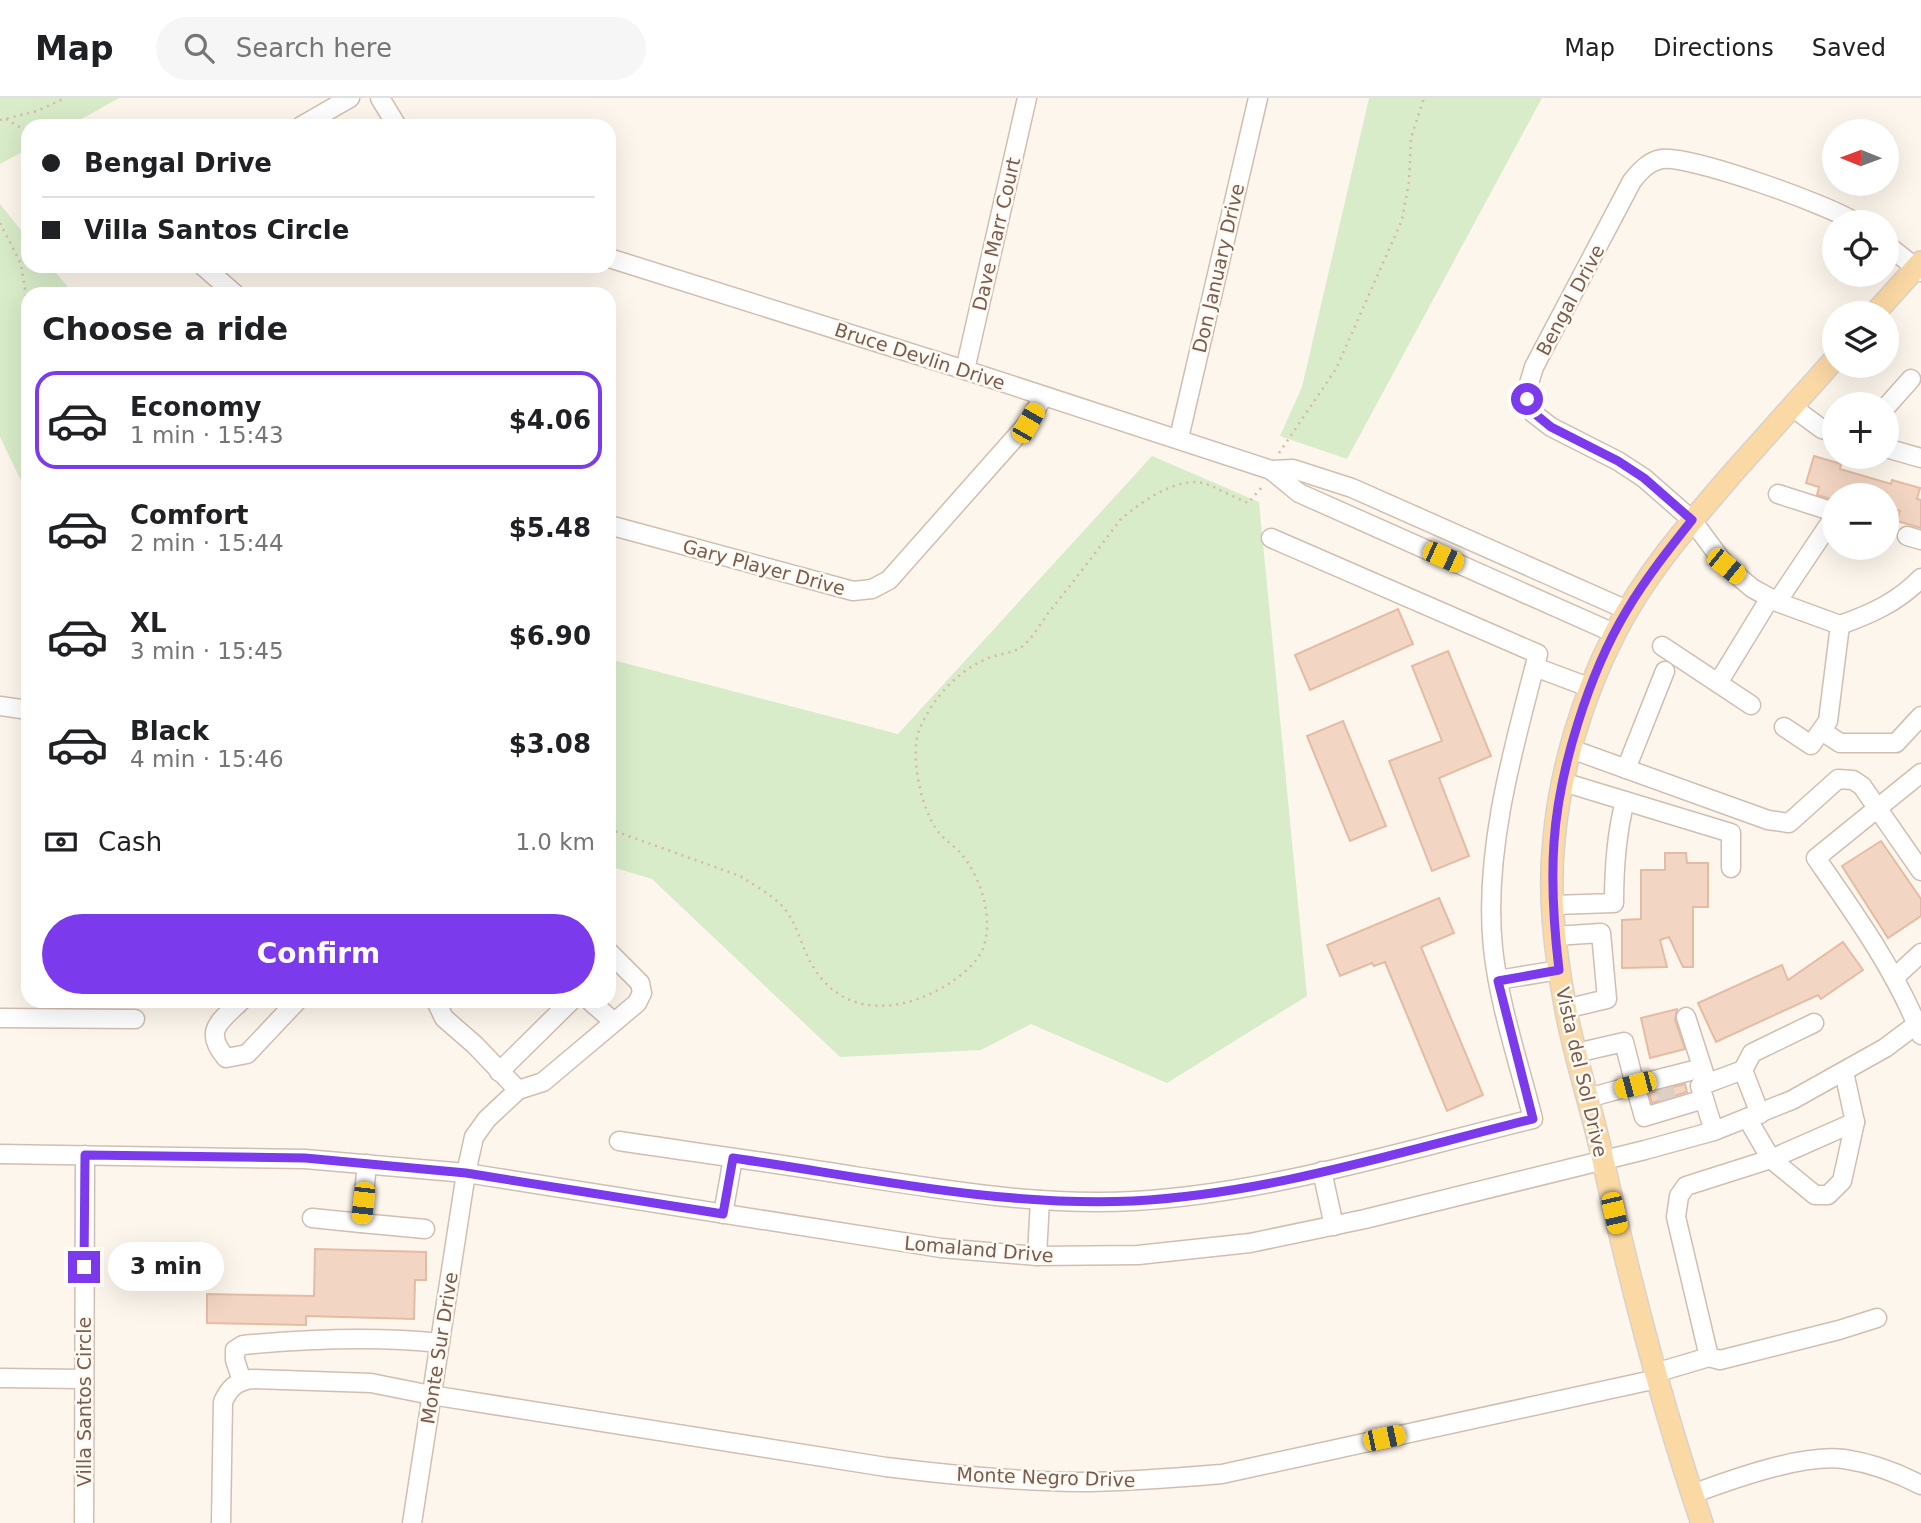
<!DOCTYPE html>
<meta charset="utf-8">
<style>
body{margin:0;font-family:"DejaVu Sans",sans-serif;background:#f6f6f6;color:#202124;height:100vh;display:flex;flex-direction:column;font-size:26px;white-space:nowrap}
*{box-sizing:border-box;margin:0}
p{font-size:23px;color:#757577}
.icon{flex:none;width:38px;height:38px;fill:none;stroke:currentColor;stroke-width:2;stroke-linecap:round;stroke-linejoin:round}
.map{position:relative;flex:1;overflow:hidden}
.drawer{position:absolute;left:21px;top:189px;width:595px;height:721px;display:flex;flex-direction:column;background:#fff;border-radius:21px;box-shadow:0 7px 28px #0002}
.drawer>*{flex:none}
.guide{position:absolute;left:21px;top:21px;width:595px;height:154px;border-radius:21px;box-shadow:0 7px 28px #0002;display:grid;align-content:center;height:154px;padding:0 21px;background:#fff}
.needle{width:46px;rotate:271deg}
.fabs{position:absolute;left:1822px;top:21px;display:grid;gap:14px}
.fabs a{display:grid;place-items:center;width:77px;height:77px;border-radius:50%;background:#fff;box-shadow:0 7px 28px #0002;font-size:35px}
.end{position:absolute;width:32px;height:32px;margin:-16px;border:9px solid #7c3aed;background:#fff;box-shadow:0 0 0 4px #fff}
.from{border-radius:50%}
.bubble{position:absolute;height:49px;border-radius:24px;background:#fff;box-shadow:0 7px 28px #0002;font-size:23px;font-weight:700;line-height:49px;text-align:center}
.car{position:absolute;width:21px;height:42px;margin:-21px -10px;border-radius:9px;box-shadow:0 0 5px 2px #0007;background:linear-gradient(#f5c518 24%,#345 0 40%,#f5c518 0 76%,#345 0 86%,#f5c518 0)}
.guide b{display:flex;align-items:center;gap:24px;height:66px;font-size:26px}
.guide b+b{border-top:2px solid #e0e0e0}
.guide i{width:18px;height:18px;background:#202124}
ul{padding:0;list-style:none}
li{display:flex;align-items:center;gap:21px;height:98px;margin:0 14px 10px;padding:0 7px;border:4px solid transparent;border-radius:21px}
li div{flex:1}
li b{display:block;font-size:26px}
li em{font-style:normal;font-weight:700}
li.current{border-color:#7c3aed}
li>.icon{width:63px;height:63px;stroke-width:1.5}
h2{padding:0 21px;font-size:32px;line-height:84px}
.pay{display:flex;align-items:center;gap:18px;height:77px;padding:0 21px;font-size:26px}
.pay p{margin-inline-start:auto}
.button{display:flex;gap:14px;margin-top:auto;padding:14px 21px}
.button a{flex:1;height:80px;border-radius:42px;background:#7c3aed;color:#fff;font-size:28px;font-weight:700;line-height:80px;text-align:center}
header{display:flex;align-items:center;gap:42px;box-sizing:border-box;height:98px;padding:0 35px;background:#fff;border-bottom:2px solid #e0e0e0}
header strong{font-size:33px}
nav{display:flex;gap:38px;margin-inline-start:auto;font-size:24px}
.search{width:490px;height:63px;background:#f6f6f6;display:flex;align-items:center;gap:18px;box-sizing:border-box;padding:0 24px;border-radius:38px;color:#757577;font-size:26px}
.map>svg:first-child{display:block}
.green{fill:#d8ecc9}
.building{fill:#f3d5c3;stroke:#e6bba3;stroke-width:2}
.lines{fill:none;stroke-linecap:round;stroke-linejoin:round}
.minor-tunnel{stroke:#dcd0c4;stroke-width:18;stroke-dasharray:18 9;stroke-linecap:butt}
.minor-casing{stroke:#d1beb0;stroke-width:21}
.major-casing{stroke:#dad1cd;stroke-width:24}
.path{stroke:#d9b8a5;stroke-width:2.5;stroke-dasharray:2 5;stroke-linecap:butt}
.minor{stroke:#fff;stroke-width:18}
.major{stroke:#fbd9a5;stroke-width:21}
.route{stroke:#7c3aed;stroke-width:9}
.labels{text-anchor:middle;dominant-baseline:central;stroke-width:5;stroke-linejoin:round;paint-order:stroke}
.street-label{font-size:19px;fill:#7a5c4d;stroke:#fffaf3}
</style>
<header>
<strong>Map</strong>
<div class="search"><svg class="icon" aria-label="search" viewBox="0 0 24 24"><circle cx="10" cy="10" r="6"/><path d="M15 15l6 6"/></svg>Search here</div>
<nav><a>Map</a><a>Directions</a><a>Saved</a></nav>
</header>
<div class="map">
<svg width="1921" height="1425" viewBox="0 0 1921 1425">
<rect width="100%" height="100%" fill="#fdf6ec"/>
<!-- green -->
<g class="green">
<path d="M0,0H119L69,28H28V51L0,66Z"/>
<path d="M1369,0H1542L1347,361L1280,338L1302,289Z"/>
<path d="M0,106L28,141V168H50L74,196H28V397L0,339Z"/>
<path d="M1152,358L1259,404L1307,898L1167,985L1031,926L981,952L840,959L652,781L609,768V561L898,636Z"/>
</g>
<!-- building -->
<g class="building">
<path d="M1814,358L1841,366L1840,371L1891,386L1892,382L1920,390L1917,401L1921,402V430L1897,423L1900,413L1886,409V397H1834V402L1817,397L1819,389L1806,385Z"/>
<path d="M1398,511L1413,546L1310,592L1295,557Z"/>
<path d="M1448,553L1491,658L1439,680L1469,758L1432,773L1389,663L1442,643L1412,568Z"/>
<path d="M1343,623L1386,728L1350,743L1307,638Z"/>
<path d="M1881,743L1921,801V818L1888,840L1842,768Z"/>
<path d="M1665,755H1686L1687,765H1708V809H1693V869H1683L1669,839L1660,842L1667,869L1622,870V822L1641,821V772H1665Z"/>
<path d="M1439,800L1454,835L1421,849L1483,997L1447,1013L1385,864L1374,868L1372,865L1340,878L1327,847Z"/>
<path d="M1843,844L1863,872L1821,901L1818,897L1716,944L1698,905L1782,867L1788,882Z"/>
<path d="M1677,911L1675,922L1685,951L1650,960L1641,920Z"/>
<path d="M1685,986L1687,994L1652,1005L1649,995Z"/>
<path d="M315,1151L426,1154V1182H415L414,1221L306,1218V1227L207,1225V1196L314,1198Z"/>
</g>
<g class="lines">
<!-- minor-tunnel -->
<path class="minor-tunnel" d="M1664,989L1669,1007"/>
<!-- minor casing -->
<g class="minor-casing">
<g id="minor">
<path d="M380,0L397,28"/>
<path d="M301,28L350,0"/>
<path d="M1886,146L1921,174"/>
<path d="M609,160L965,272L1271,372L1299,395L1614,535"/>
<path d="M203,168L235,196"/>
<path d="M965,272L1027,0"/>
<path d="M1792,309L1822,331L1834,334"/>
<path d="M1886,309L1911,281"/>
<path d="M1179,340L1258,0"/>
<path d="M1886,350L1921,360"/>
<path d="M1271,372L1293,371L1352,390L1627,512"/>
<path d="M1778,396L1834,414"/>
<path d="M609,427L853,493L872,491L889,482L1028,325L1043,299"/>
<path d="M1907,438L1921,442"/>
<path d="M1777,504L1834,419"/>
<path d="M1840,527L1777,504L1752,490L1726,468L1692,422L1644,380L1618,363L1551,329L1533,315L1527,301V292L1534,269L1632,83C1640,73 1649,63 1662,61C1690,57 1829,107 1855,124"/>
<path d="M1840,527C1871,516 1898,504 1921,480"/>
<path d="M1662,548L1751,607"/>
<path d="M1535,569L1591,590"/>
<path d="M1718,585L1770,500"/>
<path d="M0,608L28,612"/>
<path d="M1784,629L1811,647L1828,623L1840,527"/>
<path d="M1822,633L1840,645H1896L1921,618"/>
<path d="M1571,651L1768,722L1789,725L1838,681L1853,682L1862,688L1921,773"/>
<path d="M1626,671L1665,573"/>
<path d="M1921,675L1816,760C1855,816 1896,873 1921,937"/>
<path d="M1563,684L1731,735V770"/>
<path d="M1553,807L1614,805C1614,770 1616,737 1625,703"/>
<path d="M1555,838L1601,835L1607,901L1565,911"/>
<path d="M1894,880L1921,855"/>
<path d="M1498,882L1559,872"/>
<path d="M241,903C221,923 202,932 226,960L247,956L297,903"/>
<path d="M590,903L614,924"/>
<path d="M1686,919L1705,978"/>
<path d="M0,920L135,921"/>
<path d="M1576,955L1624,944L1635,987L1588,1000"/>
<path d="M1702,970L1635,987L1644,1019L1704,1001"/>
<path d="M1743,972L1760,1016"/>
<path d="M499,974L571,903"/>
<path d="M518,992L543,984L637,905L642,895L640,885L609,854"/>
<path d="M1747,1020L1771,1061L1815,1097H1828L1842,1083L1855,1024L1844,974"/>
<path d="M1714,1033L1700,988L1743,972L1752,955L1814,925"/>
<path d="M619,1043C700,1055 780,1066 860,1079C951,1093 1042,1108 1134,1103C1269,1095 1402,1053 1533,1021C1519,965 1499,907 1493,850C1483,754 1514,647 1538,556L1271,440"/>
<path d="M0,1056L305,1061L466,1075L941,1150L1037,1158L1138,1157L1250,1145L1365,1121L1645,1052L1714,1033L1792,1002L1885,950L1921,923"/>
<path d="M1322,1073L1334,1128"/>
<path d="M723,1116L733,1060"/>
<path d="M312,1120L361,1125L367,1066"/>
<path d="M361,1125L425,1131"/>
<path d="M1037,1158L1040,1102"/>
<path d="M1709,1259L1720,1262L1839,1232L1877,1220"/>
<path d="M1655,1275L1709,1259L1676,1119L1679,1098L1686,1088L1771,1061L1855,1024"/>
<path d="M0,1280L84,1281"/>
<path d="M242,1283L235,1262V1252L243,1247C308,1241 374,1238 440,1245"/>
<path d="M1692,1396C1733,1381 1801,1356 1844,1361C1871,1365 1898,1375 1921,1387"/>
<path d="M84,1425L85,1057"/>
<path d="M221,1425L223,1304C229,1290 236,1284 251,1281L371,1285L431,1297L886,1369C950,1377 1014,1383 1078,1384C1126,1384 1174,1380 1222,1376L1657,1281"/>
<path d="M412,1425L466,1075L474,1039L487,1021L518,992L475,947L444,920L436,903"/>
</g>
</g>
<!-- major casing -->
<g class="major-casing">
<g id="major">
<path d="M1875,215L1921,164"/>
<path d="M1702,1425C1661,1306 1630,1185 1603,1062C1592,1010 1574,959 1565,907C1555,853 1548,797 1554,742C1560,672 1583,597 1615,535C1645,476 1689,426 1732,376C1766,338 1800,300 1834,262"/>
</g>
</g>
<!-- path -->
<g class="path">
<path d="M6,21L28,34"/>
<path d="M0,22L37,13L65,0"/>
<path d="M0,125L21,166L28,210"/>
<path d="M1279,355L1336,271L1402,122L1409,84L1411,40L1424,0"/>
<path d="M609,731L740,778C754,787 771,796 783,809C797,825 801,847 811,865C843,923 905,915 953,883C965,874 979,863 984,848C993,819 981,781 963,758C956,749 944,742 937,732C921,710 909,656 920,630C932,602 955,575 984,562C995,556 1013,556 1023,548C1033,539 1041,525 1049,514C1073,484 1097,453 1120,422C1139,405 1176,379 1203,385C1214,388 1235,400 1248,405L1262,389"/>
</g>
<!-- minor -->
<use href="#minor" class="minor"/>
<!-- major -->
<use href="#major" class="major"/>
</g>
<g class="lines">
<!-- route -->
<path class="route" d="M84,1169L85,1057L305,1060L466,1075L723,1116L733,1060C864,1079 1000,1109 1133,1103C1268,1096 1402,1053 1533,1021L1498,883L1559,872C1554,830 1551,787 1554,744C1559,671 1589,575 1627,512C1646,480 1669,451 1692,422L1644,380L1618,363L1551,329L1534,315L1527,301"/>
</g>
<g class="labels">
<!-- street labels -->
<g class="street-label">
<text transform="translate(996 136) rotate(-77)">Dave Marr Court</text>
<text transform="translate(1218 170) rotate(-77)">Don January Drive</text>
<text transform="translate(1570 202) rotate(-62)">Bengal Drive</text>
<text transform="translate(920 258) rotate(18)">Bruce Devlin Drive</text>
<text transform="translate(764 469) rotate(15)">Gary Player Drive</text>
<text transform="translate(1582 974) rotate(77)">Vista del Sol Drive</text>
<text transform="translate(979 1151) rotate(5)">Lomaland Drive</text>
<text transform="translate(439 1250) rotate(-81)">Monte Sur Drive</text>
<text transform="translate(84 1304) rotate(-90)">Villa Santos Circle</text>
<text transform="translate(1046 1379) rotate(2)">Monte Negro Drive</text>
</g>
</g>
</svg>
<div class="fabs">
<a><svg class="needle" viewBox="-14 -14 28 28"><path d="M0-13l5 13h-10z" fill="#e53935"/><path d="M0 13l5-13h-10z" fill="#757577"/></svg></a>
<a><svg class="icon" aria-label="locate" viewBox="0 0 24 24"><circle cx="12" cy="12" r="6"/><path d="M12 2v4M12 18v4M2 12h4M18 12h4"/></svg></a>
<a><svg class="icon" aria-label="layers" viewBox="0 0 24 24"><path d="M12 4l9 5-9 5-9-5zM3 14l9 5 9-5"/></svg></a>
<a>+</a>
<a>−</a>
</div>
<i class="end from" style="left:1527px;top:301px"></i>
<i class="end" style="left:84px;top:1169px"></i>
<div class="bubble" style="left:108px;top:1144px;width:116px">3 min</div>
<i class="car" style="left:1028px;top:325px;rotate:30deg"></i>
<i class="car" style="left:1443px;top:459px;rotate:114deg"></i>
<i class="car" style="left:1726px;top:468px;rotate:129deg"></i>
<i class="car" style="left:1635px;top:987px;rotate:255deg"></i>
<i class="car" style="left:363px;top:1105px;rotate:186deg"></i>
<i class="car" style="left:1614px;top:1115px;rotate:167deg"></i>
<i class="car" style="left:1384px;top:1340px;rotate:78deg"></i>
<div class="guide">
<b><i class="from"></i>Bengal Drive</b>
<b><i></i>Villa Santos Circle</b>
</div>
<section class="drawer">
<h2>Choose a ride</h2>
<ul>
<li class="current"><svg class="icon" aria-label="car" viewBox="0 0 24 24"><path d="M5 17H2v-5l4-1 3-4h7l3 4 3 1v5h-3M9 17h6M6 11h13"/><circle cx="7" cy="17" r="2"/><circle cx="17" cy="17" r="2"/></svg><div><b>Economy</b><p>1 min · 15:43</p></div><em>$4.06</em></li>
<li><svg class="icon" aria-label="car" viewBox="0 0 24 24"><path d="M5 17H2v-5l4-1 3-4h7l3 4 3 1v5h-3M9 17h6M6 11h13"/><circle cx="7" cy="17" r="2"/><circle cx="17" cy="17" r="2"/></svg><div><b>Comfort</b><p>2 min · 15:44</p></div><em>$5.48</em></li>
<li><svg class="icon" aria-label="car" viewBox="0 0 24 24"><path d="M5 17H2v-5l4-1 3-4h7l3 4 3 1v5h-3M9 17h6M6 11h13"/><circle cx="7" cy="17" r="2"/><circle cx="17" cy="17" r="2"/></svg><div><b>XL</b><p>3 min · 15:45</p></div><em>$6.90</em></li>
<li><svg class="icon" aria-label="car" viewBox="0 0 24 24"><path d="M5 17H2v-5l4-1 3-4h7l3 4 3 1v5h-3M9 17h6M6 11h13"/><circle cx="7" cy="17" r="2"/><circle cx="17" cy="17" r="2"/></svg><div><b>Black</b><p>4 min · 15:46</p></div><em>$3.08</em></li>
</ul>
<div class="pay"><svg class="icon" aria-label="cash" viewBox="0 0 24 24"><path d="M3 7h18v10H3z"/><circle cx="12" cy="12" r="2"/></svg>Cash<p>1.0 km</p></div>
<div class="button"><a>Confirm</a></div>
</section>
</div>
